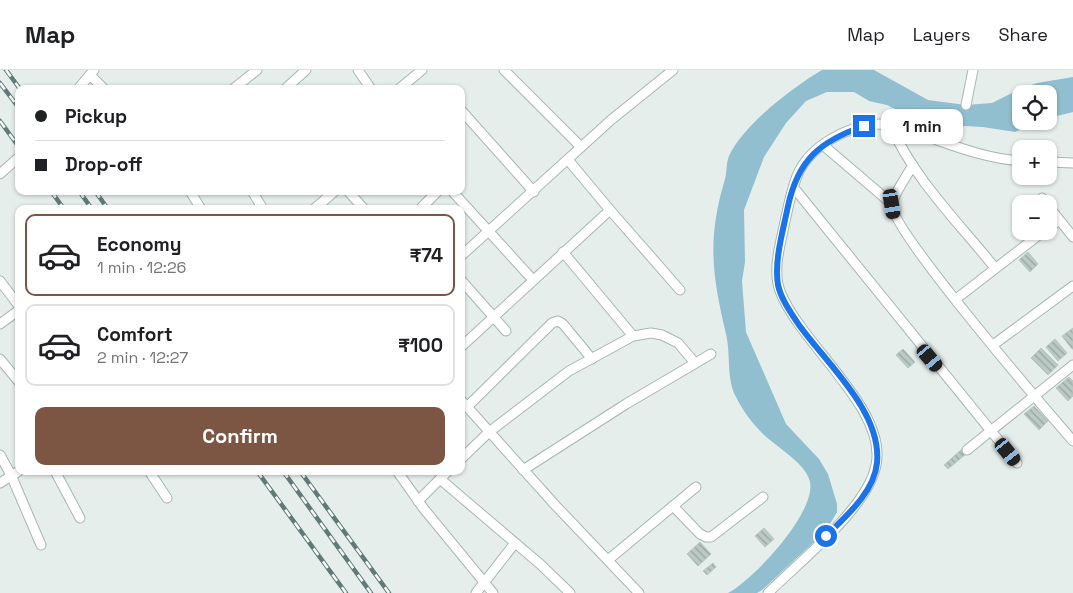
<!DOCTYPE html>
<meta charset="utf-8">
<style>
body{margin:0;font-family:"Space Grotesk",sans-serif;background:#f2f2f2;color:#202124;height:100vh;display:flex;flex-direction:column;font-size:19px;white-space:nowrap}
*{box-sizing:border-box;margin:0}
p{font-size:16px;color:#757577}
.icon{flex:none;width:28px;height:28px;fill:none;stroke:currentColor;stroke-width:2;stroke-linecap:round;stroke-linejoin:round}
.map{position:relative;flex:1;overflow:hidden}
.side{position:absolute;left:15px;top:135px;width:450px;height:270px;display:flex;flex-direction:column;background:#fff;border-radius:10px;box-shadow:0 1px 4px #0004}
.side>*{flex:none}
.hud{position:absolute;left:15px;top:15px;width:450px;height:110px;border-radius:10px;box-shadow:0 1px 4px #0004;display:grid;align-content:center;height:110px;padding:0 20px;background:#fff}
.tools{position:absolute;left:1012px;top:15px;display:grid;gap:10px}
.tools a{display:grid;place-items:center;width:45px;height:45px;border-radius:10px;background:#fff;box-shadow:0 1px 4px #0004;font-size:25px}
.end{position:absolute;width:22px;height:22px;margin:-11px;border:6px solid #1a73e8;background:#fff;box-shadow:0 0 0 2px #fff}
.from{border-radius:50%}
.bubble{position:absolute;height:35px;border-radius:10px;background:#fff;box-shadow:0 1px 4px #0004;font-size:16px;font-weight:700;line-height:35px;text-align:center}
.car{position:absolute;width:15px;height:30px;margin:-15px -8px;border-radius:6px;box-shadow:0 0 4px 1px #0007;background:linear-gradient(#222 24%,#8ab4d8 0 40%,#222 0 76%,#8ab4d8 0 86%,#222 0)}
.hud b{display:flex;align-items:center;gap:18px;height:48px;font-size:19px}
.hud b+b{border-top:1px solid #e0e0e0}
.hud i{width:12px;height:12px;background:#202124}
ul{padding:9px 0 0;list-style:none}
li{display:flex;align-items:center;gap:15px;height:82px;margin:0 10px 8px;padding:0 10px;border:2px solid #e0e0e0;border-radius:10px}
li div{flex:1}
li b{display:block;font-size:19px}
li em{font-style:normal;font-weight:700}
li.on{border-color:#7c5642}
li>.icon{width:45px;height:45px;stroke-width:1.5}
.action{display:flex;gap:10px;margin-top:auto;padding:10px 20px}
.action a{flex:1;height:58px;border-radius:10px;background:#7c5642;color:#fff;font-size:20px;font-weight:700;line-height:58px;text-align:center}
header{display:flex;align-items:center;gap:30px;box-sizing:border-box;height:70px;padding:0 25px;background:#fff;border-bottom:1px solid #e0e0e0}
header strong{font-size:24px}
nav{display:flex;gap:28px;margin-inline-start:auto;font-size:18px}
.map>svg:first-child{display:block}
.water{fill:#91bfd0}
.building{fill:url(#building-back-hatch);stroke:#b8c7c3}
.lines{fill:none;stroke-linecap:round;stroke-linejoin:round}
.minor-casing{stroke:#a8b6b3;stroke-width:11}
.minor{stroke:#fff;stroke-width:9}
.rail-casing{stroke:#607b77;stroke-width:4.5}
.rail{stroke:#f6faf9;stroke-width:2.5;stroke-dasharray:8;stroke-linecap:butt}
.route{stroke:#1a73e8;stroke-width:6}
</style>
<header>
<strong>Map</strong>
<nav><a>Map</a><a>Layers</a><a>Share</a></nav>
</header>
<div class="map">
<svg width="1073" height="523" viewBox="0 0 1073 523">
<defs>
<pattern id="building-back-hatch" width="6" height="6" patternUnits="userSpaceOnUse" patternTransform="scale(1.25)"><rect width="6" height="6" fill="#bbc9c5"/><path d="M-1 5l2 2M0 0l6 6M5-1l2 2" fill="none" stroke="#98a5a1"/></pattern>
</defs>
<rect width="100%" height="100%" fill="#e6eeeb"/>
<!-- water -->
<path class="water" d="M822,0H874L928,30L966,35L992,33L1020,19L1037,13L1073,7V42L1049,48V24H1021V51H1038L1015,62L983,57L925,54L887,35L869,31L854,22H827L806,31L786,53L764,87L744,140L745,192L742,211L746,262L786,354L819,389L828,404L837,434V442L826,461L762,520L757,523H728C753,510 816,443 810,412C807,394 775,376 763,364C752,353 743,341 736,327C726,308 731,285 726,264C712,205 707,169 725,109C727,102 726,93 729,86C743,55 793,17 822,0Z"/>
<!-- building -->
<g class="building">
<path d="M1028,182L1038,194L1030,202L1019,190Z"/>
<path d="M1073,258V279H1072L1062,266Z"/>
<path d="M1055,269L1067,283L1058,291L1046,277Z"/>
<path d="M1041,278L1058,295L1048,305L1031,288Z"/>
<path d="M903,279L915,292L908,298L896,285Z"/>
<path d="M1069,307L1073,311V326L1068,331L1056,318Z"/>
<path d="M1034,336L1048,351L1039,360L1024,344Z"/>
<path d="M962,379L966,384L948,399L944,395Z"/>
<path d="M764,458L774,469L765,477L755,466Z"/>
<path d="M700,472L711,484L698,496L687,484Z"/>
<path d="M713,493L716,497L707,505L703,501Z"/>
</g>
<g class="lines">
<!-- minor casing -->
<g class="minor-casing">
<g id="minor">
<path d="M358,0L371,19"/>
<path d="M504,0L581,77"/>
<path d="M90,5L104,19"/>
<path d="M78,19L94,0"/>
<path d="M233,19L257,0"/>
<path d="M285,19L306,0"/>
<path d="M399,19L422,0"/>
<path d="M966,35L973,0"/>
<path d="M461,40L534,122"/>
<path d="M890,54C913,108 959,153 995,198"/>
<path d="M823,75L892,134"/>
<path d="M1049,92L1073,93"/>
<path d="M913,95C908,104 892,127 892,135C891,160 1047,341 1073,371"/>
<path d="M0,104L19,87"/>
<path d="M794,118L1017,393"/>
<path d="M190,121L201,139"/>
<path d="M252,121L263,139"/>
<path d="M348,121L364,139"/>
<path d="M452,121L533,210"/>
<path d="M1042,128L1046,134"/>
<path d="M1049,137L1073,167"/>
<path d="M314,139L335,121"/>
<path d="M420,139L438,121"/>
<path d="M610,140L680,220"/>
<path d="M1049,158L1059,150"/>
<path d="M563,182L633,266"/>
<path d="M461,186L611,50L673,0"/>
<path d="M461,210L506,261"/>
<path d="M0,211L19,236"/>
<path d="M956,229L1044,161"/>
<path d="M0,254L19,240"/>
<path d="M993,275L1073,216"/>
<path d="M461,277L610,140L569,91"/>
<path d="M0,289L19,312"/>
<path d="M461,330L556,436L639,523"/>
<path d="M468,336L552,253L558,251L563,254L592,289"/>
<path d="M967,380L1073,295"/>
<path d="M0,385L11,405L41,475"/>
<path d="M461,389L489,362L569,301L633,266L651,263L662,265L678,273L695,293"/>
<path d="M523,400L626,334L711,284"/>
<path d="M55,401L80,448"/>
<path d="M149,401L167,428"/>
<path d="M397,401L424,439L493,523"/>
<path d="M440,409L540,494L570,523"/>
<path d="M0,413L19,401"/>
<path d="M418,431L448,401"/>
<path d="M673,436L700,464L706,467H711L763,427"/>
<path d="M608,490L696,417"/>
<path d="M476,523L515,473"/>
<path d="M768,523C799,492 868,438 876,395C888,339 800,274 780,221C773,202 779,179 783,161C787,143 790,124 797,106C809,76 848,55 880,54C901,54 918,63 937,70C965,80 992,89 1021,91"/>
</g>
</g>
<!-- minor -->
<use href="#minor" class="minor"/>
<!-- rail casing -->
<g class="rail-casing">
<g id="rail">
<path d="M6,0L20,19"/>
<path d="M0,13L19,38"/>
<path d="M0,51L19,77"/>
<path d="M51,121L64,139"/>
<path d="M79,121L92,139"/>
<path d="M95,121L108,139"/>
<path d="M257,401L346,523"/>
<path d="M283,401L371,523"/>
<path d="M300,401L389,523"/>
</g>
</g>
<!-- rail -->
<use href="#rail" class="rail"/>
</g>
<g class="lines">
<!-- route -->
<path class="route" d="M826,466C845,447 874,423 877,393C882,342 827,294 799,255C791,243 781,229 778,215C774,190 783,161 788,136C798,90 820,71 864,56"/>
</g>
</svg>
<div class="tools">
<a><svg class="icon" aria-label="locate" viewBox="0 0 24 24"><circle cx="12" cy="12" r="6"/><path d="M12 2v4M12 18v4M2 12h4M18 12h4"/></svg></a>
<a>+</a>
<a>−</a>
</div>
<i class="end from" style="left:826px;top:466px"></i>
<i class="end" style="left:864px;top:56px"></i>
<div class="bubble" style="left:881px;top:39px;width:82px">1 min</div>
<i class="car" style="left:892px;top:134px;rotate:171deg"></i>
<i class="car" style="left:930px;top:288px;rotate:140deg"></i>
<i class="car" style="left:1008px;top:382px;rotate:141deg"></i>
<div class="hud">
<b><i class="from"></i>Pickup</b>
<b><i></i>Drop-off</b>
</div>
<section class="side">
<ul>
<li class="on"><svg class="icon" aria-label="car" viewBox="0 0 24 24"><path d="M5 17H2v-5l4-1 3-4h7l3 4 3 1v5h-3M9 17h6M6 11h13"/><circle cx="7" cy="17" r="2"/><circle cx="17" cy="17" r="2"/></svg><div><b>Economy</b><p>1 min · 12:26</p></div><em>₹74</em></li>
<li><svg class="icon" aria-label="car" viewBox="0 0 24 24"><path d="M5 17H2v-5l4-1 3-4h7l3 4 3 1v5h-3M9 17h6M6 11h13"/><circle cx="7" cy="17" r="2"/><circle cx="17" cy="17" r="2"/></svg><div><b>Comfort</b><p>2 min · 12:27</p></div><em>₹100</em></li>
</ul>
<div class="action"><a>Confirm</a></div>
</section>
</div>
